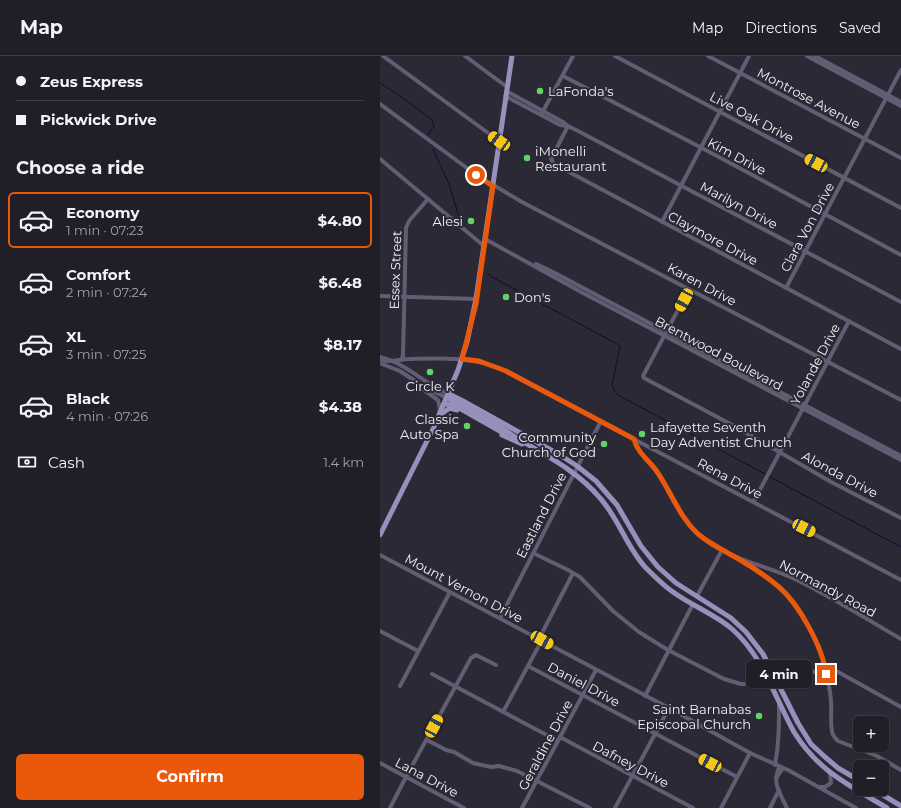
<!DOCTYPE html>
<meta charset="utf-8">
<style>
body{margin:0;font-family:Montserrat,sans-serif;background:#2d2c34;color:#f1f3f6;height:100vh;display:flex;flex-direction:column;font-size:15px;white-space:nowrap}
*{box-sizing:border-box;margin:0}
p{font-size:13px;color:#a2a2a8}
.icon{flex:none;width:22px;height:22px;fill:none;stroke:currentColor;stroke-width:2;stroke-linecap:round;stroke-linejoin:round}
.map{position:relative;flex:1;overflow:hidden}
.drawer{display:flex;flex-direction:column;background:#201f28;width:380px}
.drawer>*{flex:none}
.top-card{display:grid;align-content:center;height:88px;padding:0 16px;background:#201f28}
.buttons{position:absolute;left:473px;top:660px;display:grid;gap:8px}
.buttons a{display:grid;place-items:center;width:36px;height:36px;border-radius:6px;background:#201f28;box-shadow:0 1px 3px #0004,0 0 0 1px #3d3d45;font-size:20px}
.end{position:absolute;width:18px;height:18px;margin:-9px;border:5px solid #ea580c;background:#fff;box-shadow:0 0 0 2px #fff}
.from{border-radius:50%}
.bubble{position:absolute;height:28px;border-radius:6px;background:#201f28;box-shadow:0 1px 3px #0004,0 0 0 1px #3d3d45;font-size:13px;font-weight:700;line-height:28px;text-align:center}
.car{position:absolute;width:12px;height:24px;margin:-12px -6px;border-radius:5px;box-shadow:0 0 3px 1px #0007;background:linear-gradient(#f5c518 24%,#345 0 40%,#f5c518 0 76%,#345 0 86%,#f5c518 0)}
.top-card b{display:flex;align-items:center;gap:14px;height:38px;font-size:15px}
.top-card b+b{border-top:1px solid #3d3d45}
.top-card i{width:10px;height:10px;background:#f1f3f6}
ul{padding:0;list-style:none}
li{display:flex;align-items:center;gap:12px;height:56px;margin:0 8px 6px;padding:0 8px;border:2px solid transparent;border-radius:6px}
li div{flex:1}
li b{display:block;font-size:15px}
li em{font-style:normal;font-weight:700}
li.active{border-color:#ea580c}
li>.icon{width:36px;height:36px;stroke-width:1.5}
h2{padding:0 16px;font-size:18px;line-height:48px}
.pay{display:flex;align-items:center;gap:10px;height:44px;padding:0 16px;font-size:15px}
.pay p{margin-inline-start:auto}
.primary-button{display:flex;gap:8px;margin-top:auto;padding:8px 16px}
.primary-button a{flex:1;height:46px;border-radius:6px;background:#ea580c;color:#fff;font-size:16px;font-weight:700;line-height:46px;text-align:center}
header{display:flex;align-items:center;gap:24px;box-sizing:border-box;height:56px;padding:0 20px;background:#201f28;border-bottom:1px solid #3d3d45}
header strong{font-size:19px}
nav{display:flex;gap:22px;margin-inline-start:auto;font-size:14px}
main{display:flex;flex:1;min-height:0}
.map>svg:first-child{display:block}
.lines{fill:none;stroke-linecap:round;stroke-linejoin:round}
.stream{stroke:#150931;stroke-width:1}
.minor{stroke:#615e73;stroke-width:4}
.major{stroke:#9691bc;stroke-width:5}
.route{stroke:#ea580c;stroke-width:5}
.poi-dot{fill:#5dd56c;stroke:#2b2935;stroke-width:1.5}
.labels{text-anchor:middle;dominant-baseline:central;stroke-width:4;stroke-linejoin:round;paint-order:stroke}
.poi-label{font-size:13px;fill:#f1f0f8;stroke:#2b2935;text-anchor:start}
.street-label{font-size:13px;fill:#f1f0f8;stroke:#2b2935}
</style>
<header>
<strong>Map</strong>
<nav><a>Map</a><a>Directions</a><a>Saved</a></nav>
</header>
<main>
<section class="drawer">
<div class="top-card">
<b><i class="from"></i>Zeus Express</b>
<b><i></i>Pickwick Drive</b>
</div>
<h2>Choose a ride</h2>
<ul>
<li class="active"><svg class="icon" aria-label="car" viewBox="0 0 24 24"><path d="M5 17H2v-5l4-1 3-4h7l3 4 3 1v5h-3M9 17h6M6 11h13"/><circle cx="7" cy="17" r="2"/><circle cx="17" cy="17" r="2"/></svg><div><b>Economy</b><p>1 min · 07:23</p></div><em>$4.80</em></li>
<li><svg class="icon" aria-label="car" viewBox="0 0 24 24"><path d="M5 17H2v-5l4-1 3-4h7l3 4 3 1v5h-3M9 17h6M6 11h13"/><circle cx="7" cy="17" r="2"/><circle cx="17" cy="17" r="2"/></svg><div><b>Comfort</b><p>2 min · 07:24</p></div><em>$6.48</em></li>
<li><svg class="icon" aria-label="car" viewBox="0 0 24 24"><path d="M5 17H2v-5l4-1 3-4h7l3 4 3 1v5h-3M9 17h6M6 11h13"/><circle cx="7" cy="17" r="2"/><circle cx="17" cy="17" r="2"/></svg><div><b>XL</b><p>3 min · 07:25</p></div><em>$8.17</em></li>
<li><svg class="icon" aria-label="car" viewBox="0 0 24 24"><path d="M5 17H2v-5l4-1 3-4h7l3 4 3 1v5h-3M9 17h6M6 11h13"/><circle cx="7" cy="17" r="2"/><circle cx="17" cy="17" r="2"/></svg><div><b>Black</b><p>4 min · 07:26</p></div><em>$4.38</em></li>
</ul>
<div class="pay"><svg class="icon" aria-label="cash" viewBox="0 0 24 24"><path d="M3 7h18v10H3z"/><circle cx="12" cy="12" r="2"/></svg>Cash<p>1.4 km</p></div>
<div class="primary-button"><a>Confirm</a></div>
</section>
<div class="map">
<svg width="521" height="752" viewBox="0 0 521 752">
<rect width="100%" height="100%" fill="#2b2935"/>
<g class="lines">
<!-- stream -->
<g class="stream">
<path d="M0,27L23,42L52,64L54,70L48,79"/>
<path d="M53,93L69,128L81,167"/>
<path d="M107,216L112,221L239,289L240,291L232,329L234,334L238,339L387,419"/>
<path d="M390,421L521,491"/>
</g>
<!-- minor -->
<g class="minor">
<path d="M3,0L119,85"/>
<path d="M85,0L127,31"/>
<path d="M235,0L521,152"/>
<path d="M328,0L521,102"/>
<path d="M427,0L521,50"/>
<path d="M435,0L521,46"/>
<path d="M183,20L322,92L521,199"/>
<path d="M126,35L183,66L188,70L171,103L174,108L521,293"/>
<path d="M125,40L180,69L188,70L200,76L521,246"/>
<path d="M0,48L110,129L115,130L142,146L521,344"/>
<path d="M162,57L193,0"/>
<path d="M0,103L104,190"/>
<path d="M282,166L369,0"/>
<path d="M105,183L203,237L521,404"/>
<path d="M156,208L171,215L521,400"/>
<path d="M406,232L521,14"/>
<path d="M309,233L263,320L264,322L356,371L453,427L521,462"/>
<path d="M0,240L96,243"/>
<path d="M0,301C26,307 44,328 69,338"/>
<path d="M0,304C10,307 20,303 30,303C61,302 90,301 119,312L521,524"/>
<path d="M21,304L23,300L26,172L29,165L48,143"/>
<path d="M2,308L20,315L44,331L67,342"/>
<path d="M39,329L44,334L58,344L60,353L59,357"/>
<path d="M254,383C257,397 271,406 278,418C292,439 299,461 318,478C347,504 384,508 417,524C453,542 487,563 521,583"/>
<path d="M374,445L469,265"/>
<path d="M153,497L188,514L200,521L233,555L259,576L288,594L344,623L361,628H379L451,612L521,651"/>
<path d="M0,499L289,652L370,697L408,714L476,752"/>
<path d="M361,505C374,513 388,521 399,531C419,549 439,585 445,611C447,623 451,635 451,647C452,656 450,666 452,675C452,679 455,682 458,685L497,700L521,714"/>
<path d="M317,540L342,494"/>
<path d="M120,562L221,365"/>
<path d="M0,575L38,595"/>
<path d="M159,583L193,517"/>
<path d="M148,610L357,721"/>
<path d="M52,618L178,685"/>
<path d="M20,630L70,536"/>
<path d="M265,640L313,548"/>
<path d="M123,656L162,584"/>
<path d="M180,681L313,752"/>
<path d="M47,684L66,694L74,696L93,707L111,711L119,710L137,715L210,752"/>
<path d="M0,707L84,752"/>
<path d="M395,709C399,688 399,669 399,648"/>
<path d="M400,710C391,726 400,737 407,752"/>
<path d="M396,722L403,712"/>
<path d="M440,731H445L451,727L450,718"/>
<path d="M10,752L26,721L91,602L96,599L116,609"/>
<path d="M142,752L216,614"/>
<path d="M235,752L289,652"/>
<path d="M341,752L370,697"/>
<path d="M390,752L399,734"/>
</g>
<!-- major -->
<g class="major">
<path d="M69,338L83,345L180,399L197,410L216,425L237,449L261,490L278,511L296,527L351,562L366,576L383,598L418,667L431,688L445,701L458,712L480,725"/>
<path d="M67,342C80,348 94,355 107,363C118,369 129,377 140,384C169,401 198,416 220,442C239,463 247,492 266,512C275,521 284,530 293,536C312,550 335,558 352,573C383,600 395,642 414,676C438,715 469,729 507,752"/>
<path d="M64,348L74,349L125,378"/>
<path d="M61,358L70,352L77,354"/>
<path d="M122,379L142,388"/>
<path d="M0,479L54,371L78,314L87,286L96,243L132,0"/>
<path d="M493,733L521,750"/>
</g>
</g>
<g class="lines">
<!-- route -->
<path class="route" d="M96,119L113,130L96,248L82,303L99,305L126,315L254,383C257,397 271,406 278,417C292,438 299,460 318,478C330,488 343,494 357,502C371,510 386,520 399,531C419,548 443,592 446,618"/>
</g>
<!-- markers -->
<g class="poi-dot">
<circle cx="160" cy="35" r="4"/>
<circle cx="147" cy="102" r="4"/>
<circle cx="91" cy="165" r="4"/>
<circle cx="126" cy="241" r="4"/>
<circle cx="50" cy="316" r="4"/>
<circle cx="87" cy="370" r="4"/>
<circle cx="262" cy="378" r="4"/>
<circle cx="224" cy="388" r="4"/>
<circle cx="379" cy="660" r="4"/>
</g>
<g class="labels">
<!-- poi labels -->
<g class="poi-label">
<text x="168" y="35">LaFonda's</text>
<text x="155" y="95">iMonelli<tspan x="155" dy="15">Restaurant</tspan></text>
<text x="83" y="165" text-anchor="end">Alesi</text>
<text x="134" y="241">Don's</text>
<text x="50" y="330" text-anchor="middle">Circle K</text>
<text x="79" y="363" text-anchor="end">Classic<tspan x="79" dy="15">Auto Spa</tspan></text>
<text x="270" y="371">Lafayette Seventh<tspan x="270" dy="15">Day Adventist Church</tspan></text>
<text x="216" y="381" text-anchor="end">Community<tspan x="216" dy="15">Church of God</tspan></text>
<text x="371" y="653" text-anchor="end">Saint Barnabas<tspan x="371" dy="15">Episcopal Church</tspan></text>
</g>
<!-- street labels -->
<g class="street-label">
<text transform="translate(429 42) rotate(28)">Montrose Avenue</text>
<text transform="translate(372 61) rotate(28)">Live Oak Drive</text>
<text transform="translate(357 100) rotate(28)">Kim Drive</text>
<text transform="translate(359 149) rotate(28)">Marilyn Drive</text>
<text transform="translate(427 171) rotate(-62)">Clara Von Drive</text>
<text transform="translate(333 182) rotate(28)">Claymore Drive</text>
<text transform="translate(15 214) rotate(-88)">Essex Street</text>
<text transform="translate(322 228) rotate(28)">Karen Drive</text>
<text transform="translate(339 297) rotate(28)">Brentwood Boulevard</text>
<text transform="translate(435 308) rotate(-62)">Yolande Drive</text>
<text transform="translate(460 418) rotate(28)">Alonda Drive</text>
<text transform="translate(350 422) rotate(28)">Rena Drive</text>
<text transform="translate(161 459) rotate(-63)">Eastland Drive</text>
<text transform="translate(84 532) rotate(28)">Mount Vernon Drive</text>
<text transform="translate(448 532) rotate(28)">Normandy Road</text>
<text transform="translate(204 628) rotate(28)">Daniel Drive</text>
<text transform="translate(165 689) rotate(-62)">Geraldine Drive</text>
<text transform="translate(251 708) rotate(28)">Dafney Drive</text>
<text transform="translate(47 721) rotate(28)">Lana Drive</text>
</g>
</g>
</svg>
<div class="buttons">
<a>+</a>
<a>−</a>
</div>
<i class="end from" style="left:96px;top:119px"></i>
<i class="end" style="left:446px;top:618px"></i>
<div class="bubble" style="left:366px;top:604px;width:66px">4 min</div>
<i class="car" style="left:119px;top:85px;rotate:305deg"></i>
<i class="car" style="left:436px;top:107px;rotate:298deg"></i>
<i class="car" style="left:304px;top:244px;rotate:208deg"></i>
<i class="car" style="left:424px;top:472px;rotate:117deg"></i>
<i class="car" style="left:162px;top:584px;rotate:119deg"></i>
<i class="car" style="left:54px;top:670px;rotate:28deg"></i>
<i class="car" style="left:330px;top:707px;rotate:298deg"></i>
</div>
</main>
